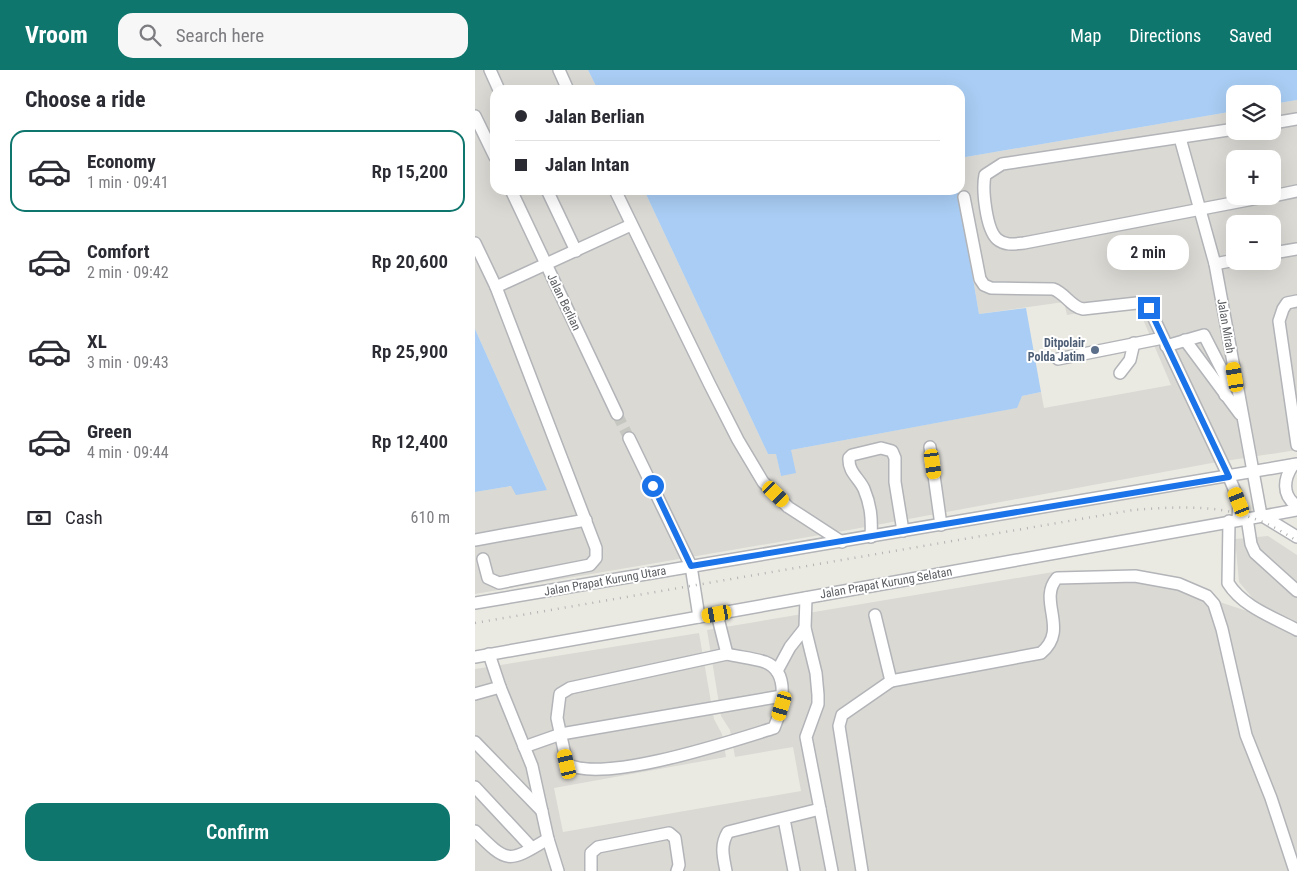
<!DOCTYPE html>
<meta charset="utf-8">
<style>
body{margin:0;font-family:"Roboto Condensed",sans-serif;background:#f7f7f7;color:#2b2b33;height:100vh;display:flex;flex-direction:column;font-size:19px;white-space:nowrap}
*{box-sizing:border-box;margin:0}
p{font-size:16px;color:#7c7c81}
.icon{flex:none;width:28px;height:28px;fill:none;stroke:currentColor;stroke-width:2;stroke-linecap:round;stroke-linejoin:round}
.map{position:relative;flex:1;overflow:hidden}
.side{display:flex;flex-direction:column;background:#fff;width:475px}
.side>*{flex:none}
.banner{position:absolute;left:15px;top:15px;width:475px;height:110px;border-radius:15px;box-shadow:0 5px 20px #0002;display:grid;align-content:center;height:110px;padding:0 25px;background:#fff}
.controls{position:absolute;left:751px;top:15px;display:grid;gap:10px}
.controls a{display:grid;place-items:center;width:55px;height:55px;border-radius:10px;background:#fff;box-shadow:0 5px 20px #0002;font-size:25px}
.end{position:absolute;width:22px;height:22px;margin:-11px;border:6px solid #1a73e8;background:#fff;box-shadow:0 0 0 2px #fff}
.from{border-radius:50%}
.bubble{position:absolute;height:35px;border-radius:15px;background:#fff;box-shadow:0 5px 20px #0002;font-size:16px;font-weight:600;line-height:35px;text-align:center}
.car{position:absolute;width:15px;height:30px;margin:-15px -8px;border-radius:6px;box-shadow:0 0 4px 1px #0007;background:linear-gradient(#f5c518 24%,#345 0 40%,#f5c518 0 76%,#345 0 86%,#f5c518 0)}
.banner b{display:flex;align-items:center;gap:18px;height:48px;font-size:19px}
.banner b+b{border-top:1px solid #e1e1e2}
.banner i{width:12px;height:12px;background:#2b2b33}
ul{padding:0;list-style:none}
li{display:flex;align-items:center;gap:15px;height:82px;margin:0 10px 8px;padding:0 15px;border:2px solid transparent;border-radius:15px}
li div{flex:1}
li b{display:block;font-size:19px}
li em{font-style:normal;font-weight:600}
li.current{border-color:#0f766e}
li>.icon{width:45px;height:45px;stroke-width:1.5}
h2{padding:0 25px;font-size:22px;line-height:60px}
.pay{display:flex;align-items:center;gap:12px;height:55px;padding:0 25px;font-size:19px}
.pay p{margin-inline-start:auto}
.cta{display:flex;gap:10px;margin-top:auto;padding:10px 25px}
.cta a{flex:1;height:58px;border-radius:15px;background:#0f766e;color:#fff;font-size:20px;font-weight:600;line-height:58px;text-align:center}
header{display:flex;align-items:center;gap:30px;box-sizing:border-box;height:70px;padding:0 25px;background:#0f766e;color:#fff}
header strong{font-size:24px}
nav{display:flex;gap:28px;margin-inline-start:auto;font-size:18px}
.search{width:350px;height:45px;background:#f7f7f7;display:flex;align-items:center;gap:12px;box-sizing:border-box;padding:0 18px;border-radius:15px;color:#7c7c81;font-size:19px}
main{display:flex;flex:1;min-height:0}
.map>svg:first-child{display:block}
.industrial{fill:#dad9d4;fill-rule:evenodd}
.water{fill:#a9cdf4}
.lines{fill:none;stroke-linecap:round;stroke-linejoin:round}
.minor-tunnel{stroke:#c7c7c2;stroke-width:11;stroke-dasharray:11 5.5;stroke-linecap:butt}
.minor-casing{stroke:#b2b4b8;stroke-width:14}
.minor{stroke:#fff;stroke-width:11}
.rail{stroke:#b2b3b3;stroke-width:2.5;stroke-dasharray:1 6;stroke-linecap:butt}
.route{stroke:#1a73e8;stroke-width:6}
.service-dot{fill:#5c6f8a;stroke:#fff;stroke-width:2}
.labels{text-anchor:middle;dominant-baseline:central;stroke-width:4;stroke-linejoin:round;paint-order:stroke}
.street-label{font-size:12px;fill:#5a5d61;stroke:#fff}
.service-label{font-size:12px;font-weight:bold;fill:#4e5e75;stroke:#fff;text-anchor:end}
</style>
<header>
<strong>Vroom</strong>
<div class="search"><svg class="icon" aria-label="search" viewBox="0 0 24 24"><circle cx="10" cy="10" r="6"/><path d="M15 15l6 6"/></svg>Search here</div>
<nav><a>Map</a><a>Directions</a><a>Saved</a></nav>
</header>
<main>
<section class="side">
<h2>Choose a ride</h2>
<ul>
<li class="current"><svg class="icon" aria-label="car" viewBox="0 0 24 24"><path d="M5 17H2v-5l4-1 3-4h7l3 4 3 1v5h-3M9 17h6M6 11h13"/><circle cx="7" cy="17" r="2"/><circle cx="17" cy="17" r="2"/></svg><div><b>Economy</b><p>1 min · 09:41</p></div><em>Rp 15,200</em></li>
<li><svg class="icon" aria-label="car" viewBox="0 0 24 24"><path d="M5 17H2v-5l4-1 3-4h7l3 4 3 1v5h-3M9 17h6M6 11h13"/><circle cx="7" cy="17" r="2"/><circle cx="17" cy="17" r="2"/></svg><div><b>Comfort</b><p>2 min · 09:42</p></div><em>Rp 20,600</em></li>
<li><svg class="icon" aria-label="car" viewBox="0 0 24 24"><path d="M5 17H2v-5l4-1 3-4h7l3 4 3 1v5h-3M9 17h6M6 11h13"/><circle cx="7" cy="17" r="2"/><circle cx="17" cy="17" r="2"/></svg><div><b>XL</b><p>3 min · 09:43</p></div><em>Rp 25,900</em></li>
<li><svg class="icon" aria-label="car" viewBox="0 0 24 24"><path d="M5 17H2v-5l4-1 3-4h7l3 4 3 1v5h-3M9 17h6M6 11h13"/><circle cx="7" cy="17" r="2"/><circle cx="17" cy="17" r="2"/></svg><div><b>Green</b><p>4 min · 09:44</p></div><em>Rp 12,400</em></li>
</ul>
<div class="pay"><svg class="icon" aria-label="cash" viewBox="0 0 24 24"><path d="M3 7h18v10H3z"/><circle cx="12" cy="12" r="2"/></svg>Cash<p>610 m</p></div>
<div class="cta"><a>Confirm</a></div>
</section>
<div class="map">
<svg width="822" height="801" viewBox="0 0 822 801">
<rect width="100%" height="100%" fill="#ebeae2"/>
<!-- industrial -->
<g class="industrial">
<path d="M0,0H113L123,20H20V120H169L293,384L301,383L306,406L316,380L541,338L547,326L566,322L569,338L696,315L661,233L592,245L589,232L504,244L483,120H485V88L760,41V61H798V34L822,30V380L737,393L374,460L0,524V422L37,416L72,420L0,259ZM760,89H798V126H760ZM760,154H798V191H760Z"/>
<path d="M793,466L822,485V801H0V599L224,563L239,649L247,664L251,687L79,718L88,762L326,721L318,677L260,687L255,660L246,646L232,560L578,502L622,504L681,511L772,541L780,531L764,512L760,469Z"/>
</g>
<!-- water -->
<g class="water">
<path d="M113,0H822V30L798,34V24H760V41L485,88V20H123Z"/>
<path d="M169,120H483L504,244L551,238L566,322L547,326L542,338L316,380L321,403L306,406L301,384H293Z"/>
<path d="M0,259L72,420L41,425L36,416L0,422Z"/>
</g>
<g class="lines">
<!-- minor-tunnel -->
<path class="minor-tunnel" d="M142,344L154,368"/>
<!-- minor casing -->
<g class="minor-casing">
<g id="minor">
<path d="M15,0L24,20"/>
<path d="M84,0L93,20"/>
<path d="M0,46L20,87"/>
<path d="M798,53L822,49"/>
<path d="M760,59L527,94L510,105C507,119 511,159 522,169C530,176 540,174 549,173L794,126"/>
<path d="M705,68L740,194L786,445L822,467"/>
<path d="M36,120L142,344"/>
<path d="M72,120L101,181"/>
<path d="M140,120L235,315L263,370L288,412L313,437L367,472"/>
<path d="M798,126L822,121"/>
<path d="M489,127L505,209L509,215L516,218L578,219C590,223 596,237 608,239L662,233L674,238L754,407L764,431L763,450"/>
<path d="M0,173L21,217L121,478V488L115,495L24,513L13,508L8,489"/>
<path d="M798,183L822,179"/>
<path d="M740,194L760,190"/>
<path d="M21,217L156,155"/>
<path d="M822,231L812,233L808,239L804,251L822,375"/>
<path d="M710,270L765,344"/>
<path d="M691,276L729,265L750,306V325"/>
<path d="M583,289L688,268"/>
<path d="M645,303L655,290L659,273"/>
<path d="M154,368L216,496L224,547"/>
<path d="M455,377L466,455"/>
<path d="M818,395C809,408 806,425 822,436"/>
<path d="M772,448L776,474L780,483L822,521"/>
<path d="M754,451L753,513C768,537 798,547 822,560"/>
<path d="M396,467C397,449 396,436 389,419C384,408 373,402 374,388L377,385L406,378L417,381L420,388V412L428,461"/>
<path d="M0,470L111,450"/>
<path d="M0,533L822,394"/>
<path d="M242,544L252,584"/>
<path d="M400,545L416,611L566,583C595,559 562,531 582,508L660,506L704,514L732,526L739,534L747,559L771,665L796,728L820,801"/>
<path d="M252,584C264,587 278,588 290,592C316,602 307,639 299,658C257,671 129,714 92,694L82,648L85,624L95,618Z"/>
<path d="M0,587L822,440"/>
<path d="M302,601L315,577L330,558"/>
<path d="M25,617L57,696L73,769L83,801"/>
<path d="M0,624L25,617L14,584"/>
<path d="M0,672L67,741"/>
<path d="M49,677L86,664L307,626"/>
<path d="M0,717L57,778"/>
<path d="M345,739L357,801"/>
<path d="M309,749L319,801"/>
<path d="M0,761C33,794 33,793 73,769"/>
<path d="M116,801V783L123,777L194,763L200,768L204,795L202,801"/>
<path d="M251,801C248,786 245,775 253,762L345,739L331,667L343,634V625L341,603L330,558L331,528"/>
<path d="M387,801L364,656L367,645L416,611"/>
</g>
</g>
<!-- minor -->
<use href="#minor" class="minor"/>
<!-- rail -->
<path class="rail" d="M0,553L658,440C696,437 741,434 777,448C793,453 808,462 822,471"/>
</g>
<g class="lines">
<!-- route -->
<path class="route" d="M178,416L216,496L754,407L674,238"/>
</g>
<!-- markers -->
<circle class="service-dot" cx="620" cy="280" r="5"/>
<g class="labels">
<!-- street labels -->
<g class="street-label">
<text transform="translate(89 232) rotate(64)">Jalan Berlian</text>
<text transform="translate(751 256) rotate(80)">Jalan Mirah</text>
<text transform="translate(130 511) rotate(-10)">Jalan Prapat Kurung Utara</text>
<text transform="translate(411 513) rotate(-10)">Jalan Prapat Kurung Selatan</text>
</g>
<!-- service labels -->
<g class="service-label">
<text x="610" y="273">Ditpolair<tspan x="610" dy="14">Polda Jatim</tspan></text>
</g>
</g>
</svg>
<div class="controls">
<a><svg class="icon" aria-label="layers" viewBox="0 0 24 24"><path d="M12 4l9 5-9 5-9-5zM3 14l9 5 9-5"/></svg></a>
<a>+</a>
<a>−</a>
</div>
<i class="end from" style="left:178px;top:416px"></i>
<i class="end" style="left:674px;top:238px"></i>
<div class="bubble" style="left:632px;top:165px;width:82px">2 min</div>
<i class="car" style="left:760px;top:307px;rotate:350deg"></i>
<i class="car" style="left:458px;top:394px;rotate:172deg"></i>
<i class="car" style="left:301px;top:424px;rotate:134deg"></i>
<i class="car" style="left:764px;top:432px;rotate:338deg"></i>
<i class="car" style="left:242px;top:544px;rotate:260deg"></i>
<i class="car" style="left:307px;top:636px;rotate:197deg"></i>
<i class="car" style="left:92px;top:694px;rotate:347deg"></i>
<div class="banner">
<b><i class="from"></i>Jalan Berlian</b>
<b><i></i>Jalan Intan</b>
</div>
</div>
</main>
